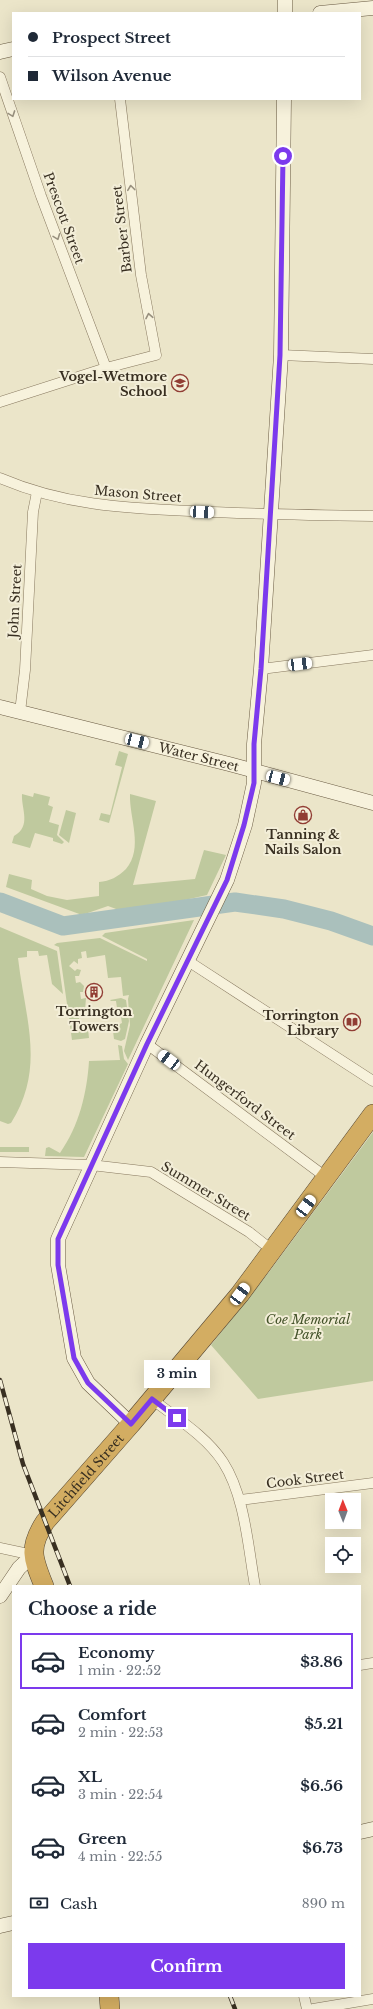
<!DOCTYPE html>
<meta charset="utf-8">
<style>
body{margin:0;font-family:"Libre Baskerville",serif;background:#f2f2f3;color:#1f2937;height:100vh;display:flex;flex-direction:column;font-size:15px;white-space:nowrap}
*{box-sizing:border-box;margin:0}
p{font-size:13px;color:#747a83}
.icon{flex:none;width:22px;height:22px;fill:none;stroke:currentColor;stroke-width:2;stroke-linecap:round;stroke-linejoin:round}
.map{position:relative;flex:1;overflow:hidden}
.side{position:absolute;left:12px;top:1585px;width:349px;height:412px;display:flex;flex-direction:column;background:#fff;border-radius:0px;box-shadow:0 4px 16px #0002}
.side>*{flex:none}
.top-card{position:absolute;left:12px;top:12px;width:349px;height:88px;border-radius:0px;box-shadow:0 4px 16px #0002;display:grid;align-content:center;height:88px;padding:0 16px;background:#fff}
.needle{width:26px;rotate:359deg}
.buttons{position:absolute;left:325px;top:1493px;display:grid;gap:8px}
.buttons a{display:grid;place-items:center;width:36px;height:36px;border-radius:0px;background:#fff;box-shadow:0 4px 16px #0002;font-size:20px}
.end{position:absolute;width:18px;height:18px;margin:-9px;border:5px solid #7c3aed;background:#fff;box-shadow:0 0 0 2px #fff}
.from{border-radius:50%}
.bubble{position:absolute;height:28px;border-radius:0px;background:#fff;box-shadow:0 4px 16px #0002;font-size:13px;font-weight:700;line-height:28px;text-align:center}
.car{position:absolute;width:12px;height:24px;margin:-12px -6px;border-radius:5px;box-shadow:0 0 3px 1px #0007;background:linear-gradient(#fff 24%,#345 0 40%,#fff 0 76%,#345 0 86%,#fff 0)}
.top-card b{display:flex;align-items:center;gap:14px;height:38px;font-size:15px}
.top-card b+b{border-top:1px solid #e0e1e3}
.top-card i{width:10px;height:10px;background:#1f2937}
ul{padding:0;list-style:none}
li{display:flex;align-items:center;gap:12px;height:56px;margin:0 8px 6px;padding:0 8px;border:2px solid transparent;border-radius:0px}
li div{flex:1}
li b{display:block;font-size:15px}
li em{font-style:normal;font-weight:700}
li.on{border-color:#7c3aed}
li>.icon{width:36px;height:36px;stroke-width:1.5}
h2{padding:0 16px;font-size:18px;line-height:48px}
.pay{display:flex;align-items:center;gap:10px;height:44px;padding:0 16px;font-size:15px}
.pay p{margin-inline-start:auto}
.action{display:flex;gap:8px;margin-top:auto;padding:8px 16px}
.action a{flex:1;height:46px;border-radius:0px;background:#7c3aed;color:#fff;font-size:16px;font-weight:700;line-height:46px;text-align:center}
.map>svg:first-child{display:block}
.green{fill:#bfc99e}
.lines{fill:none;stroke-linecap:round;stroke-linejoin:round}
.river{stroke:#aac0bc;stroke-width:19}
.street-casing{stroke:#87785f;stroke-width:11}
.secondary-casing{stroke:#695a42;stroke-width:15}
.highway-casing{stroke:#554633;stroke-width:20}
.street{stroke:#f7f2dc;stroke-width:10}
.secondary{stroke:#f7f2dc;stroke-width:14}
.highway{stroke:#d3ad62;stroke-width:19}
.rail-casing{stroke:#382f21;stroke-width:4.5}
.rail{stroke:#f3eed8;stroke-width:3;stroke-dasharray:9;stroke-linecap:butt}
.oneway{stroke:#98907e}
.route{stroke:#7c3aed;stroke-width:5}
.labels{text-anchor:middle;dominant-baseline:central;stroke-width:4;stroke-linejoin:round;paint-order:stroke}
.street-label{font-size:13px;fill:#382f21;stroke:#f3eed8}
.poi-label{font-size:13px;font-weight:bold;fill:#382f21;stroke:#f3eed8;text-anchor:end}
.park-label{font-size:13px;font-style:italic;fill:#44532a;stroke:#f3eed8}
</style>
<div class="map">
<svg width="373" height="2009" viewBox="0 0 373 2009">
<rect width="100%" height="100%" fill="#ebe5c9"/>
<!-- green -->
<g class="green">
<path d="M119,751L128,754L109,823L99,820L101,813L110,815L122,767L115,765Z"/>
<path d="M34,793L50,797L48,805L53,807L49,822L59,825L57,835L64,842L62,844L53,841V838L35,833L30,848L12,843L14,836C32,826 21,809 22,794L33,797Z"/>
<path d="M130,794L156,801L133,885L195,879L204,850L226,855L207,895L127,913L108,906L82,915L6,887L9,874L32,880L31,889L47,896L67,900L99,896V882C110,881 118,877 126,869C144,848 129,818 130,794Z"/>
<path d="M66,810L76,813L69,843L59,835Z"/>
<path d="M194,920L128,1060L124,1051L130,1025L128,999L129,995L123,996L121,977L108,978L105,955L87,958L86,951L81,952L82,958L78,959V964L74,961L69,966L75,971L77,969L81,970L79,976H75L76,983L80,982L84,986L83,992H80L81,999L86,998L85,1010L78,1011L76,1016L79,1018L80,1028L85,1027L88,1029L89,1038L72,1040L59,947L54,945L57,943L100,938L147,961V959L102,936L105,933Z"/>
<path d="M0,927L57,951L63,994L52,984L47,955L39,956L38,951H27V957L18,958C25,1019 46,1067 11,1123L8,1124L0,1121Z"/>
<path d="M121,998L126,1000L129,1021L125,1039L121,1041L114,1039L113,1031L116,1030V1026L122,1023L121,1017H116L114,1013H111L113,1008H117L116,1001H111L110,1000Z"/>
<path d="M118,1045L122,1046L124,1059L128,1064L84,1157L45,1156L46,1148L49,1147L60,1153C79,1126 87,1093 89,1061L120,1060Z"/>
<path d="M373,1132V1381L258,1399L211,1345L269,1272Z"/>
<rect x="0" y="1147" width="29" height="5"/>
</g>
<g class="lines">
<!-- river -->
<path class="river" d="M0,902L63,926L235,902L284,909L331,921L373,936"/>
<!-- street casing -->
<g class="street-casing">
<g id="street">
<path d="M0,77L41,196L106,368"/>
<path d="M281,355L373,359"/>
<path d="M0,402L106,368L156,355L141,275L120,99"/>
<path d="M0,478C63,505 123,508 190,511C251,514 312,515 373,516"/>
<path d="M261,669L373,655"/>
<path d="M20,712L25,670L33,512L37,492"/>
<path d="M188,961L373,1081"/>
<path d="M147,1044L327,1178"/>
<path d="M0,1162L91,1165L151,1172L249,1232L273,1251"/>
<path d="M152,1399C176,1418 206,1436 223,1462C245,1496 248,1547 255,1586"/>
<path d="M240,1500L373,1483"/>
<path d="M0,1548L33,1555"/>
<path d="M360,1665L373,1663"/>
<path d="M304,1996L307,2009"/>
<path d="M313,2009L373,1999"/>
</g>
</g>
<!-- secondary casing -->
<g class="secondary-casing">
<g id="secondary">
<path d="M285,13V0"/>
<path d="M320,13L373,8"/>
<path d="M0,52L13,49"/>
<path id="s1" d="M0,707L229,764L373,803"/>
<path d="M131,1424L88,1383L74,1358L58,1265V1239L147,1044L227,880L245,825L254,783V744L261,669L281,355L284,99"/>
<path d="M0,1596L19,1568L33,1555"/>
<path d="M360,1832L373,1829"/>
<path d="M0,1926L13,1923"/>
</g>
</g>
<!-- highway casing -->
<g class="highway-casing">
<g id="highway">
<path id="s2" d="M44,1586C33,1559 28,1548 45,1522L131,1424L240,1294L373,1114"/>
<path d="M109,1996L110,2009"/>
</g>
</g>
<!-- street -->
<use href="#street" class="street"/>
<!-- secondary -->
<use href="#secondary" class="secondary"/>
<!-- highway -->
<use href="#highway" class="highway"/>
<!-- rail casing -->
<g class="rail-casing">
<g id="rail">
<path d="M0,1380L23,1464L70,1586"/>
<path d="M230,1996L235,2009"/>
</g>
</g>
<!-- rail -->
<use href="#rail" class="rail"/>
</g>
<!-- one-way arrows -->
<defs><path id="oneway-chevron" d="M-2-3.5L2.5 0L-2 3.5" fill="none" stroke-width="1.6" stroke-linecap="round" stroke-linejoin="round"/></defs>
<g class="oneway">
<use href="#oneway-chevron" transform="translate(12 114) rotate(70)"/>
<use href="#oneway-chevron" transform="translate(131 188) rotate(-97)"/>
<use href="#oneway-chevron" transform="translate(57 237) rotate(69)"/>
<use href="#oneway-chevron" transform="translate(149 316) rotate(-101)"/>
</g>
<g class="lines">
<!-- route -->
<path class="route" d="M177,1418L152,1399L131,1424L88,1383L74,1358L58,1265V1239L147,1044L227,880L244,825L254,783V744L261,669L280,355L283,156"/>
</g>
<!-- icons -->
<defs>
<g id="school-ring" transform="scale(0.9)"><circle r="9.5" fill="#f3eed8" stroke="#913d34" stroke-width="1.5"/><path d="M0-5L7-2L0 1L-7-2ZM-4 1L0 2.5L4 1V4Q0 6-4 4Z" fill="#913d34"/></g>
<g id="shop-ring" transform="scale(0.9)"><circle r="9.5" fill="#f3eed8" stroke="#913d34" stroke-width="1.5"/><path d="M-5-2.5h2.3a2.7 3.5 0 0 1 5.4 0H5L5.5 6h-11ZM-1.5-2.5h3a1.5 2.3 0 0 0-3 0Z" fill="#913d34"/></g>
<g id="building-ring" transform="scale(0.9)"><circle r="9.5" fill="#f3eed8" stroke="#913d34" stroke-width="1.5"/><path d="M-4-6H4V6H1V3H-1V6H-4ZM-2.5-4.3h1.7v1.8h-1.7ZM.8-4.3h1.7v1.8H.8ZM-2.5-1h1.7V.8h-1.7ZM.8-1h1.7V.8H.8Z" fill="#913d34"/></g>
<g id="library-ring" transform="scale(0.9)"><circle r="9.5" fill="#f3eed8" stroke="#913d34" stroke-width="1.5"/><path d="M-6-4Q-3-5.5-.7-3.5V5Q-3 3-6 4ZM6-4Q3-5.5 .7-3.5V5Q3 3 6 4Z" fill="#913d34"/></g>
</defs>
<g fill-rule="evenodd">
<use href="#school-ring" x="180" y="383"/>
<use href="#shop-ring" x="303" y="815"/>
<use href="#building-ring" x="94" y="992"/>
<use href="#library-ring" x="352" y="1022"/>
</g>
<g class="labels">
<!-- street labels -->
<g class="street-label">
<text transform="translate(64 218) rotate(70)">Prescott Street</text>
<text transform="translate(122 229) rotate(-97)">Barber Street</text>
<text transform="translate(138 494) rotate(5)">Mason Street</text>
<text transform="translate(15 601) rotate(-87)">John Street</text>
<text stroke="none"><textPath href="#s1" startOffset="205">Water Street</textPath></text>
<text transform="translate(245 1100) rotate(37)">Hungerford Street</text>
<text transform="translate(206 1191) rotate(31)">Summer Street</text>
<text stroke="none"><textPath href="#s2" startOffset="130">Litchfield Street</textPath></text>
<text transform="translate(305 1479) rotate(-7)">Cook Street</text>
</g>
<!-- poi labels -->
<g class="poi-label">
<text x="167" y="376">Vogel-Wetmore<tspan x="167" dy="15">School</tspan></text>
<text x="303" y="834" text-anchor="middle">Tanning &amp;<tspan x="303" dy="15">Nails Salon</tspan></text>
<text x="94" y="1011" text-anchor="middle">Torrington<tspan x="94" dy="15">Towers</tspan></text>
<text x="339" y="1015">Torrington<tspan x="339" dy="15">Library</tspan></text>
</g>
<!-- park labels -->
<g class="park-label">
<text x="308" y="1319">Coe Memorial<tspan x="308" dy="15">Park</tspan></text>
</g>
</g>
</svg>
<div class="buttons">
<a><svg class="needle" viewBox="-14 -14 28 28"><path d="M0-13l5 13h-10z" fill="#e53935"/><path d="M0 13l5-13h-10z" fill="#747a83"/></svg></a>
<a><svg class="icon" aria-label="locate" viewBox="0 0 24 24"><circle cx="12" cy="12" r="6"/><path d="M12 2v4M12 18v4M2 12h4M18 12h4"/></svg></a>
</div>
<i class="end from" style="left:283px;top:156px"></i>
<i class="end" style="left:177px;top:1418px"></i>
<div class="bubble" style="left:144px;top:1360px;width:66px">3 min</div>
<i class="car" style="left:202px;top:512px;rotate:93deg"></i>
<i class="car" style="left:300px;top:664px;rotate:83deg"></i>
<i class="car" style="left:137px;top:741px;rotate:104deg"></i>
<i class="car" style="left:278px;top:778px;rotate:105deg"></i>
<i class="car" style="left:169px;top:1060px;rotate:307deg"></i>
<i class="car" style="left:306px;top:1206px;rotate:37deg"></i>
<i class="car" style="left:240px;top:1294px;rotate:37deg"></i>
<div class="top-card">
<b><i class="from"></i>Prospect Street</b>
<b><i></i>Wilson Avenue</b>
</div>
<section class="side">
<h2>Choose a ride</h2>
<ul>
<li class="on"><svg class="icon" aria-label="car" viewBox="0 0 24 24"><path d="M5 17H2v-5l4-1 3-4h7l3 4 3 1v5h-3M9 17h6M6 11h13"/><circle cx="7" cy="17" r="2"/><circle cx="17" cy="17" r="2"/></svg><div><b>Economy</b><p>1 min · 22:52</p></div><em>$3.86</em></li>
<li><svg class="icon" aria-label="car" viewBox="0 0 24 24"><path d="M5 17H2v-5l4-1 3-4h7l3 4 3 1v5h-3M9 17h6M6 11h13"/><circle cx="7" cy="17" r="2"/><circle cx="17" cy="17" r="2"/></svg><div><b>Comfort</b><p>2 min · 22:53</p></div><em>$5.21</em></li>
<li><svg class="icon" aria-label="car" viewBox="0 0 24 24"><path d="M5 17H2v-5l4-1 3-4h7l3 4 3 1v5h-3M9 17h6M6 11h13"/><circle cx="7" cy="17" r="2"/><circle cx="17" cy="17" r="2"/></svg><div><b>XL</b><p>3 min · 22:54</p></div><em>$6.56</em></li>
<li><svg class="icon" aria-label="car" viewBox="0 0 24 24"><path d="M5 17H2v-5l4-1 3-4h7l3 4 3 1v5h-3M9 17h6M6 11h13"/><circle cx="7" cy="17" r="2"/><circle cx="17" cy="17" r="2"/></svg><div><b>Green</b><p>4 min · 22:55</p></div><em>$6.73</em></li>
</ul>
<div class="pay"><svg class="icon" aria-label="cash" viewBox="0 0 24 24"><path d="M3 7h18v10H3z"/><circle cx="12" cy="12" r="2"/></svg>Cash<p>890 m</p></div>
<div class="action"><a>Confirm</a></div>
</section>
</div>
